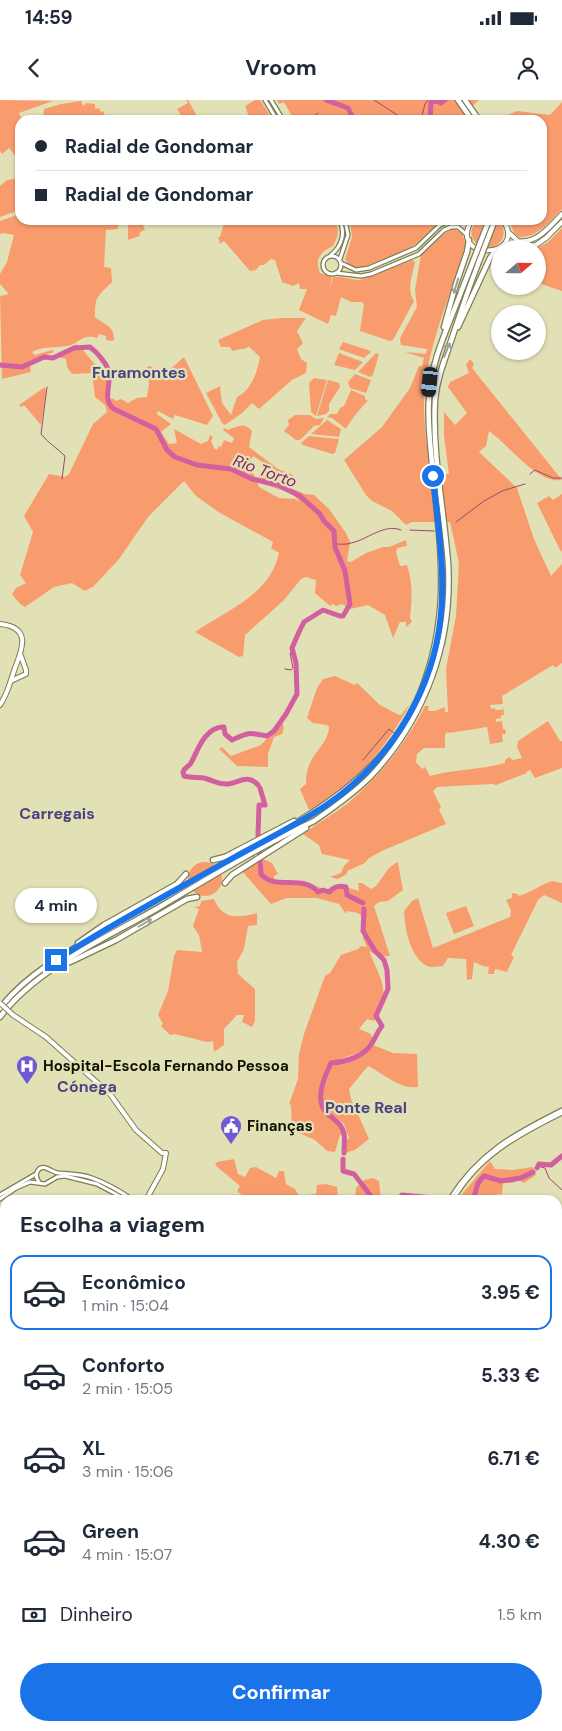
<!DOCTYPE html>
<html lang="pt">
<meta charset="utf-8">
<style>
body{margin:0;font-family:"DM Sans",sans-serif;background:#f6f6f7;color:#1f2937;height:100vh;display:flex;flex-direction:column;font-size:19px;white-space:nowrap}
*{box-sizing:border-box;margin:0}
p{font-size:16px;color:#747a83}
.icon{flex:none;width:28px;height:28px;fill:none;stroke:currentColor;stroke-width:2;stroke-linecap:round;stroke-linejoin:round}
.map{position:relative;flex:1;overflow:hidden}
.sheet{position:absolute;left:0px;top:1095px;width:562px;height:536px;display:flex;flex-direction:column;background:#fff;border-radius:15px 15px 0 0;box-shadow:0 1px 4px #0004}
.sheet>*{flex:none}
.hud{position:absolute;left:15px;top:15px;width:532px;height:110px;border-radius:15px;box-shadow:0 1px 4px #0004;display:grid;align-content:center;height:110px;padding:0 20px;background:#fff}
.needle{width:32px;rotate:70deg}
.controls{position:absolute;left:491px;top:140px;display:grid;gap:10px}
.controls a{display:grid;place-items:center;width:55px;height:55px;border-radius:50%;background:#fff;box-shadow:0 1px 4px #0004;font-size:25px}
.end{position:absolute;width:22px;height:22px;margin:-11px;border:6px solid #1a73e8;background:#fff;box-shadow:0 0 0 2px #fff}
.from{border-radius:50%}
.bubble{position:absolute;height:35px;border-radius:18px;background:#fff;box-shadow:0 1px 4px #0004;font-size:16px;font-weight:700;line-height:35px;text-align:center}
.car{position:absolute;width:15px;height:30px;margin:-15px -8px;border-radius:6px;box-shadow:0 0 4px 1px #0007;background:linear-gradient(#222 24%,#8ab4d8 0 40%,#222 0 76%,#8ab4d8 0 86%,#222 0)}
.hud b{display:flex;align-items:center;gap:18px;height:48px;font-size:19px}
.hud b+b{border-top:1px solid #e0e1e3}
.hud i{width:12px;height:12px;background:#1f2937}
ul{padding:0;list-style:none}
li{display:flex;align-items:center;gap:15px;height:75px;margin:0 10px 8px;padding:0 10px;border:2px solid transparent;border-radius:15px}
li div{flex:1}
li b{display:block;font-size:19px}
li em{font-style:normal;font-weight:700}
li.current{border-color:#1a73e8}
li>.icon{width:45px;height:45px;stroke-width:1.5}
h2{padding:0 20px;font-size:22px;line-height:60px}
.pay{display:flex;align-items:center;gap:12px;height:55px;padding:0 20px;font-size:19px}
.pay p{margin-inline-start:auto}
.cta{display:flex;gap:10px;margin-top:auto;padding:10px 20px}
.cta a{flex:1;height:58px;border-radius:30px;background:#1a73e8;color:#fff;font-size:20px;font-weight:700;line-height:58px;text-align:center}
.status{display:flex;justify-content:space-between;align-items:center;height:35px;padding:0 25px;background:#fff;direction:ltr}
.status svg{height:14px;fill:currentColor}
header{display:flex;justify-content:space-between;align-items:center;height:65px;padding:0 20px;background:#fff;font-size:22px;font-weight:700}
.map>svg:first-child{display:block}
.green{fill:#f99c6d;fill-rule:evenodd}
.lines{fill:none;stroke-linecap:round;stroke-linejoin:round}
.stream{stroke:#984871;stroke-width:1}
.river{stroke:#d25fa0;stroke-width:5}
.secondary-casing{stroke:#7d7d55;stroke-width:5.5}
.primary-casing{stroke:#7d7d55;stroke-width:6}
.highway-casing{stroke:#7d7d55;stroke-width:7}
.secondary{stroke:#fff;stroke-width:3}
.primary{stroke:#fff;stroke-width:4}
.highway{stroke:#fff;stroke-width:4.5}
.primary-bridge-casing{stroke:#7d7d55;stroke-width:6;stroke-linecap:butt}
.highway-bridge-casing{stroke:#7d7d55;stroke-width:7;stroke-linecap:butt}
.primary-bridge{stroke:#fff;stroke-width:4}
.highway-bridge{stroke:#fff;stroke-width:4.5}
.oneway{stroke:#a0a09a}
.route{stroke:#1a73e8;stroke-width:6}
.labels{text-anchor:middle;dominant-baseline:central;stroke-width:4.5;stroke-linejoin:round;paint-order:stroke}
.poi-label{font-size:15px;font-weight:bold;fill:#111103;stroke:#e2e1b6;text-anchor:start}
.neighbourhood-label{font-size:16px;font-weight:bold;fill:#4b4381;stroke:#e2e1b6}
.water-label{font-size:16px;font-style:italic;fill:#882061;stroke:#e2e1b6}
</style>
<div class="status"><b>14:59</b><svg viewBox="0 0 49 12"><path d="M0 12V9h3v3zM5 12V6h3v6zM10 12V3h3v9zM15 12V0h3v12zM26 1h20v11H26zM47 4h2v5h-2z"/></svg></div>
<header><svg class="icon" aria-label="back" viewBox="0 0 24 24"><path d="M15 5l-7 7 7 7"/></svg>Vroom<svg class="icon" aria-label="person" viewBox="0 0 24 24"><circle cx="12" cy="8" r="4"/><path d="M4 21q1-7 8-7t8 7"/></svg></header>
<div class="map">
<svg width="562" height="1631" viewBox="0 0 562 1631">
<rect width="100%" height="100%" fill="#e2e1b6"/>
<!-- green -->
<g class="green">
<path d="M0,0L53,1L19,13L21,18L24,17L25,20H20V62L9,48L2,54L0,51Z"/>
<path d="M186,0H188L198,18L197,20H184L177,9L188,3Z"/>
<path d="M255,0H260L273,20H250L245,6Z"/>
<path d="M277,0H479L458,20H294L284,2L279,4Z"/>
<path d="M81,1L83,6L87,3L95,4V9L99,8L101,12L103,11L105,16L95,20H43L44,9L61,4Z"/>
<path d="M562,2V109C549,122 538,138 518,137L514,133L509,120H542V20H497L517,11L550,15Z"/>
<path d="M15,79L20,81V110L0,117V86L7,80Z"/>
<path d="M20,114V120H122L119,121L118,129L106,130L104,167L111,168L112,182C97,197 95,196 95,217C104,225 114,225 114,239L113,241L106,240V236L99,234L97,238C82,233 79,244 67,246C55,248 44,246 32,252L35,255L52,250L54,252L29,261L31,272L2,279L0,196L9,194L0,184V174L7,162L14,135L4,133L0,134V121Z"/>
<path d="M128,120H144L146,124L143,125L145,130L140,132V136L128,140Z"/>
<path d="M218,120H333C341,129 338,136 333,146C321,152 314,158 320,173L332,177L330,189L333,177C343,176 350,180 360,180L412,160L415,162C413,173 406,190 414,201L393,240L390,241L360,231L364,204L362,202H351L341,197L336,216L331,215L328,224L299,210L307,189H300L299,183L293,186L282,182L275,160L271,159L264,165H260L256,170L250,171L224,141L220,144L218,137H220L224,123H219Z"/>
<path d="M350,120H442L418,142L406,151L367,166L356,168L350,166L345,159L352,137Z"/>
<path d="M476,120H498C519,143 475,164 471,131Z"/>
<path d="M562,128V191L538,183V149H535L547,143Z"/>
<path d="M453,129C464,132 466,140 465,150C449,199 424,254 424,305C424,328 428,352 430,374H449L444,336V312L455,325L467,313L448,287L450,282L469,273L466,265L470,259L474,264L472,268L562,380C537,384 509,345 489,331L486,346L479,352L517,388L534,439L551,476L562,464V563L555,568L553,565L502,596L503,604L490,605L491,609L495,608V610H502L503,607L504,615H501V618L496,619V622L502,621L503,629H505L506,634H502L503,642L490,644L487,627L449,633L448,632L445,634V648H424L417,654L416,662L422,669L425,667L430,676C454,669 481,670 505,663V660L509,657L513,660L522,658L517,647L518,641L548,621L560,641H562V668L535,678L530,670L526,672L527,673L496,685L492,684L437,687L433,691L441,707L439,710L446,724L384,750L369,758L365,763L347,771V774L338,779L330,777L341,773L344,766L350,760L322,754L319,745L303,734C318,723 334,714 348,703C380,676 406,643 425,606H429L428,611H435L445,607V612H448L446,569L456,516L459,463L450,422H412L406,425L392,411L372,401L366,395L344,360L382,327L410,288L419,266H422L424,258L405,252L426,254L427,249L401,245L400,238L417,207L415,190L421,155L445,133Z"/>
<path d="M282,218H306L297,231L303,243L297,249L301,259L307,263L306,273L292,280L259,309L252,303L242,313L225,325L222,323L206,293L220,286L222,303L231,315L237,297C252,290 257,272 260,257L248,246L247,248L232,251L230,247H221L218,240L263,220Z"/>
<path d="M343,242L368,250L371,252L364,258L339,249Z"/>
<path d="M77,244V248L82,249L98,268L108,270C109,280 106,293 107,301C109,312 143,323 153,328C157,330 160,335 162,340C164,327 125,312 112,307L109,301L112,298L116,301L121,299L128,303L137,298L147,297L149,283L147,267L150,266L161,274L167,272L184,257L213,316L207,325L175,315L173,319L158,311L157,314L171,324L161,332L169,344L177,343L174,329L201,344L208,341L210,335L213,337L211,341L214,348L217,350L219,346L221,347L224,340L232,343L234,338L223,330L224,328L228,330C238,326 244,322 252,331L249,347L278,369L293,375V377H286L253,356L247,366L251,369L255,377L267,378L305,394L314,395L329,409L346,433L350,442L347,461L351,462L366,453L383,447H389L406,440L407,446L397,448L396,452L400,466L407,465C413,484 412,498 410,518L412,522L406,527V522H400L393,538L385,515L368,505L350,509L342,504L336,506L333,504L330,506L315,493L316,480L306,477L301,479L284,500L245,535L243,556L239,557L195,532C227,510 270,495 279,453L271,448L273,442L220,413L196,396L184,381L148,417L119,459L94,486L85,491L72,483L54,487L25,507L20,504L12,494L16,488L26,483L20,475L33,432L24,416L49,374L65,377L69,374L93,324L107,312L105,305L95,297L92,273L72,274L67,267L66,259L58,257L57,254ZM257,382L293,394L300,403L295,399L279,398L259,387Z"/>
<path d="M339,253L363,262L355,270L334,265Z"/>
<path d="M376,253L379,254L373,275L370,277L358,272Z"/>
<path d="M355,274L371,280L366,293L350,288L348,282Z"/>
<path d="M314,278L327,280L316,316L311,312L309,283Z"/>
<path d="M328,280L339,283L340,287L329,304V311L326,314L317,316Z"/>
<path d="M45,287L46,292L41,325L24,305L21,307L19,305Z"/>
<path d="M351,290L365,296V299L368,301C361,307 350,321 346,329L332,318L327,317L330,314H337L340,308L344,306Z"/>
<path d="M310,315L316,319L324,318L320,325L314,326L300,340H296L284,331L289,325L288,320L295,315Z"/>
<path d="M327,320L341,329L339,337L311,334Z"/>
<path d="M309,336L339,339L335,353L332,354L303,345L301,343Z"/>
<path d="M562,394V450L561,452L537,403L549,396L553,400Z"/>
<path d="M335,576L355,585L357,583L380,605L399,615H401L410,604C386,647 356,687 309,710L300,689L306,684C305,654 328,648 329,627L327,625L313,623L307,618L317,588L323,579Z"/>
<path d="M282,622L284,628L282,634L274,637L268,654V667L237,666L219,649L222,647L231,656L261,645Z"/>
<path d="M263,759L272,763L278,774L274,776V783L304,781L328,791L339,785L359,791L358,783H362L371,789L376,786L389,768L397,762L398,763L403,790L388,801L379,802L374,806L390,856H378L369,851C382,883 391,889 374,921L367,919L359,929L371,934L373,941C359,964 326,947 321,989L323,992L332,965L361,956L373,945L393,953L417,954L418,987C401,990 382,973 368,966L349,989L351,999L369,1039L355,1050L345,1053L346,1041L349,1038L344,1024L338,1019L343,1036L340,1035L335,1052L327,1051L315,1040L292,1030L291,1005L289,1004L298,979L299,954L304,934L325,876L330,873L341,855L358,849L361,846L367,847L363,838L365,819L358,813L347,811L346,814L339,804L317,798H287L271,804L242,771Z"/>
<circle cx="205" cy="779" r="17"/>
<path d="M552,781L562,783V803L544,795L538,800L511,855L514,857L507,872L495,869L494,874H488L489,867L483,866L474,862L472,879L467,880L466,859L448,858L443,866C438,866 432,868 427,866C410,857 405,830 404,811L412,801L418,798L433,848L510,817L511,810L506,800L512,798V793L518,794V796C531,793 539,785 552,781Z"/>
<path d="M214,799C222,820 239,818 257,813V825L248,826L244,849L237,862L238,874L255,889V921L252,927L242,922L244,915H237L224,929V945L214,952L213,941L207,942L175,934L170,935L161,926L163,924L158,915L168,891L174,856L177,850L202,852L199,835L193,826L199,809L194,807L200,806L201,801Z"/>
<path d="M466,806L474,826L454,834L446,813Z"/>
<path d="M234,1059L238,1074L245,1077L250,1068L256,1067L276,1078L279,1071H284L286,1084L295,1089L299,1096L316,1094L317,1085L326,1084L337,1087L338,1100H248L237,1091L240,1086L215,1065L217,1062Z"/>
<path d="M490,1061L495,1069L513,1070L533,1067L536,1075L524,1083L519,1080L512,1083H503L502,1094L494,1095L481,1100H457Z"/>
<path d="M373,1078L379,1081L381,1100H355L356,1088L364,1080Z"/>
<path d="M558,1604L562,1609V1631H464L463,1628L437,1631L435,1626H558Z"/>
</g>
<g class="lines">
<!-- stream -->
<g class="stream">
<path d="M374,0L405,20"/>
<path d="M309,20L318,13"/>
<path d="M421,20L425,4L428,0"/>
<path d="M47,287L41,334C48,343 57,348 65,356L62,379"/>
<path d="M530,374L535,370L553,378H562"/>
<path d="M456,422L484,401L502,391L525,384"/>
<path d="M410,430L434,431"/>
<path d="M335,444C340,444 346,445 351,443C367,440 384,423 401,430"/>
<path d="M285,569L291,570L293,568L290,553L293,551"/>
<path d="M363,660L389,629L394,633"/>
<path d="M538,1066L545,1068L549,1078L562,1090"/>
</g>
<!-- river -->
<g class="river">
<path d="M326,0L348,8L354,20"/>
<path d="M430,20L431,2L437,1L441,3L445,0"/>
<path d="M0,265L22,267L44,257L53,258L74,248L90,247C97,252 107,264 109,272C111,286 102,300 114,309L156,329L167,350L175,357L197,365L231,369L252,379L278,385L300,396L320,414L324,421L334,431L335,447L345,471L350,504L343,516H340L323,510L304,522L299,532L292,548L296,563L297,594L286,614L274,631L267,636C248,632 250,632 232,640L225,634L224,627C205,626 197,652 191,663C188,667 185,667 183,672L184,676C191,678 197,677 204,678C212,680 219,685 228,684C240,682 248,674 258,685"/>
<path d="M260,688L265,705H259L258,734L261,774C275,791 303,774 318,792L323,790L329,792C334,787 338,785 346,787L347,795L363,803"/>
<path d="M344,1053C344,1046 345,1039 344,1033C341,1022 332,1019 326,1012C314,1000 325,976 331,963C345,962 364,957 372,943C376,937 377,932 382,926L376,916L388,889L387,870L384,860L375,851L363,831L364,809"/>
<path d="M343,1059V1071L354,1074L374,1100"/>
<path d="M537,1068L539,1064L551,1065L562,1056"/>
<path d="M398,1100L402,1095L444,1099"/>
<path d="M461,1100H468L474,1097L478,1083L484,1076L501,1081L521,1078L533,1072"/>
</g>
<!-- secondary casing -->
<g class="secondary-casing">
<g id="secondary">
<path d="M265,0L277,20"/>
<path d="M271,0L283,20"/>
<path d="M462,120H467"/>
<path d="M331,155C342,146 346,132 339,120"/>
<circle cx="332" cy="165" r="9"/>
<path d="M340,159L348,135L345,120"/>
<path d="M341,163L356,170L369,168L416,148L440,125L451,120"/>
<path d="M336,173L361,176L371,174L419,154L444,130L451,127H458L467,135"/>
<path d="M39,1082C37,1079 35,1076 37,1072C42,1062 51,1072 58,1073C69,1074 81,1074 92,1078C106,1083 120,1091 133,1100"/>
<path d="M0,1095L36,1074"/>
<path d="M0,1099L16,1088L30,1082L45,1084L57,1077L65,1076L97,1084L127,1100"/>
<path d="M449,1100C478,1053 514,1034 562,1010"/>
<path d="M453,1100C478,1056 518,1035 562,1013"/>
<path d="M0,1484L5,1481"/>
<path d="M245,1631L248,1626"/>
<path d="M250,1631L253,1626"/>
</g>
</g>
<!-- primary casing -->
<g class="primary-casing">
<g id="primary">
<path d="M472,120C446,161 529,160 503,120"/>
<path d="M508,132L518,141C537,144 550,126 562,114"/>
<path d="M501,148L536,145L546,138L562,122"/>
<path d="M0,524C31,527 23,548 15,568C10,582 8,593 0,605"/>
<path d="M13,580L26,574V570L21,556"/>
<path d="M13,915L46,937L110,994L136,1030L162,1053H166L163,1069L146,1100"/>
<path d="M212,1626L213,1631"/>
</g>
</g>
<!-- highway casing -->
<g class="highway-casing">
<g id="highway">
<path d="M458,0L472,20"/>
<path d="M465,0L479,20"/>
<path d="M504,122L505,120"/>
<path d="M444,227L456,184L467,152L469,140"/>
<path d="M458,227L490,158L496,150"/>
<path d="M213,760L225,757L294,721"/>
<path d="M225,783L232,775L306,728"/>
<path d="M78,843L104,825L177,784L186,774"/>
<path d="M70,862L116,840L187,799L197,797"/>
<path d="M0,908C28,873 67,852 105,831C148,807 190,783 232,759C309,716 386,678 421,591C451,515 441,452 433,374C431,349 427,324 429,299C431,262 445,234 458,200"/>
<path d="M0,917C37,868 106,838 158,808C209,778 260,746 314,721C333,708 353,694 370,677C425,619 453,542 448,463C444,409 432,354 435,300C437,277 446,257 453,235C461,211 469,187 478,164"/>
</g>
</g>
<!-- secondary -->
<use href="#secondary" class="secondary"/>
<!-- primary -->
<use href="#primary" class="primary"/>
<!-- highway -->
<use href="#highway" class="highway"/>
<!-- primary-bridge casing -->
<g class="primary-bridge-casing">
<path id="primary-bridge" d="M0,903L13,915"/>
</g>
<!-- highway-bridge casing -->
<g class="highway-bridge-casing">
<g id="highway-bridge">
<path d="M478,164L495,120"/>
<path d="M458,200L489,120"/>
</g>
</g>
<!-- primary-bridge -->
<use href="#primary-bridge" class="primary-bridge"/>
<!-- highway-bridge -->
<use href="#highway-bridge" class="highway-bridge"/>
</g>
<!-- one-way arrows -->
<defs><path id="oneway-shaft" d="M-6 0H5M1.5-3L5.5 0L1.5 3" fill="none" stroke-width="1.6" stroke-linecap="round" stroke-linejoin="round" transform="scale(1.25)"/></defs>
<g class="oneway">
<use href="#oneway-shaft" transform="translate(456 186) rotate(107)"/>
<use href="#oneway-shaft" transform="translate(447 250) rotate(-68)"/>
<use href="#oneway-shaft" transform="translate(145 823) rotate(-30)"/>
</g>
<g class="lines">
<!-- route -->
<path class="route" d="M56,860C113,823 174,791 233,758C264,741 296,725 325,706C385,666 428,600 439,530C447,479 438,427 433,376"/>
</g>
<!-- icons -->
<defs>
<g id="hospital-pin" transform="scale(1.125)"><path d="M0 17L-7.5 6A9.5 9.5 0 1 1 7.5 6Z" fill="#705ad4" stroke="#e2e1b6"/><path d="M-5-5h3v3.5h4V-5h3V5h-3V1.5h-4V5h-3Z" fill="#fff"/></g>
<g id="civic-pin" transform="scale(1.125)"><path d="M0 17L-7.5 6A9.5 9.5 0 1 1 7.5 6Z" fill="#705ad4" stroke="#e2e1b6"/><path d="M-.6-6.5H3V-4.5H.6V-3L4-1V1h2V6H-6V1h2V-1L-.6-3ZM-1.2 2.5V6h2.4V2.5Z" fill="#fff"/></g>
</defs>
<g fill-rule="evenodd">
<use href="#hospital-pin" x="27" y="966"/>
<use href="#civic-pin" x="231" y="1026"/>
</g>
<g class="labels">
<!-- poi labels -->
<g class="poi-label">
<text x="43" y="966">Hospital-Escola Fernando Pessoa</text>
<text x="247" y="1026">Finanças</text>
</g>
<!-- neighbourhood labels -->
<g class="neighbourhood-label">
<text x="139" y="272">Furamontes</text>
<text x="57" y="713">Carregais</text>
<text x="87" y="986">Cónega</text>
<text x="366" y="1007">Ponte Real</text>
</g>
<!-- water labels -->
<g class="water-label">
<text transform="translate(265 371) rotate(20)">Rio Torto</text>
</g>
</g>
</svg>
<div class="controls">
<a><svg class="needle" viewBox="-14 -14 28 28"><path d="M0-13l5 13h-10z" fill="#e53935"/><path d="M0 13l5-13h-10z" fill="#747a83"/></svg></a>
<a><svg class="icon" aria-label="layers" viewBox="0 0 24 24"><path d="M12 4l9 5-9 5-9-5zM3 14l9 5 9-5"/></svg></a>
</div>
<i class="end from" style="left:433px;top:376px"></i>
<i class="end" style="left:56px;top:860px"></i>
<div class="bubble" style="left:15px;top:788px;width:82px">4 min</div>
<i class="car" style="left:430px;top:282px;rotate:186deg"></i>
<div class="hud">
<b><i class="from"></i>Radial de Gondomar</b>
<b><i></i>Radial de Gondomar</b>
</div>
<section class="sheet">
<h2>Escolha a viagem</h2>
<ul>
<li class="current"><svg class="icon" aria-label="car" viewBox="0 0 24 24"><path d="M5 17H2v-5l4-1 3-4h7l3 4 3 1v5h-3M9 17h6M6 11h13"/><circle cx="7" cy="17" r="2"/><circle cx="17" cy="17" r="2"/></svg><div><b>Econômico</b><p>1 min · 15:04</p></div><em>3.95 €</em></li>
<li><svg class="icon" aria-label="car" viewBox="0 0 24 24"><path d="M5 17H2v-5l4-1 3-4h7l3 4 3 1v5h-3M9 17h6M6 11h13"/><circle cx="7" cy="17" r="2"/><circle cx="17" cy="17" r="2"/></svg><div><b>Conforto</b><p>2 min · 15:05</p></div><em>5.33 €</em></li>
<li><svg class="icon" aria-label="car" viewBox="0 0 24 24"><path d="M5 17H2v-5l4-1 3-4h7l3 4 3 1v5h-3M9 17h6M6 11h13"/><circle cx="7" cy="17" r="2"/><circle cx="17" cy="17" r="2"/></svg><div><b>XL</b><p>3 min · 15:06</p></div><em>6.71 €</em></li>
<li><svg class="icon" aria-label="car" viewBox="0 0 24 24"><path d="M5 17H2v-5l4-1 3-4h7l3 4 3 1v5h-3M9 17h6M6 11h13"/><circle cx="7" cy="17" r="2"/><circle cx="17" cy="17" r="2"/></svg><div><b>Green</b><p>4 min · 15:07</p></div><em>4.30 €</em></li>
</ul>
<div class="pay"><svg class="icon" aria-label="cash" viewBox="0 0 24 24"><path d="M3 7h18v10H3z"/><circle cx="12" cy="12" r="2"/></svg>Dinheiro<p>1.5 km</p></div>
<div class="cta"><a>Confirmar</a></div>
</section>
</div>
